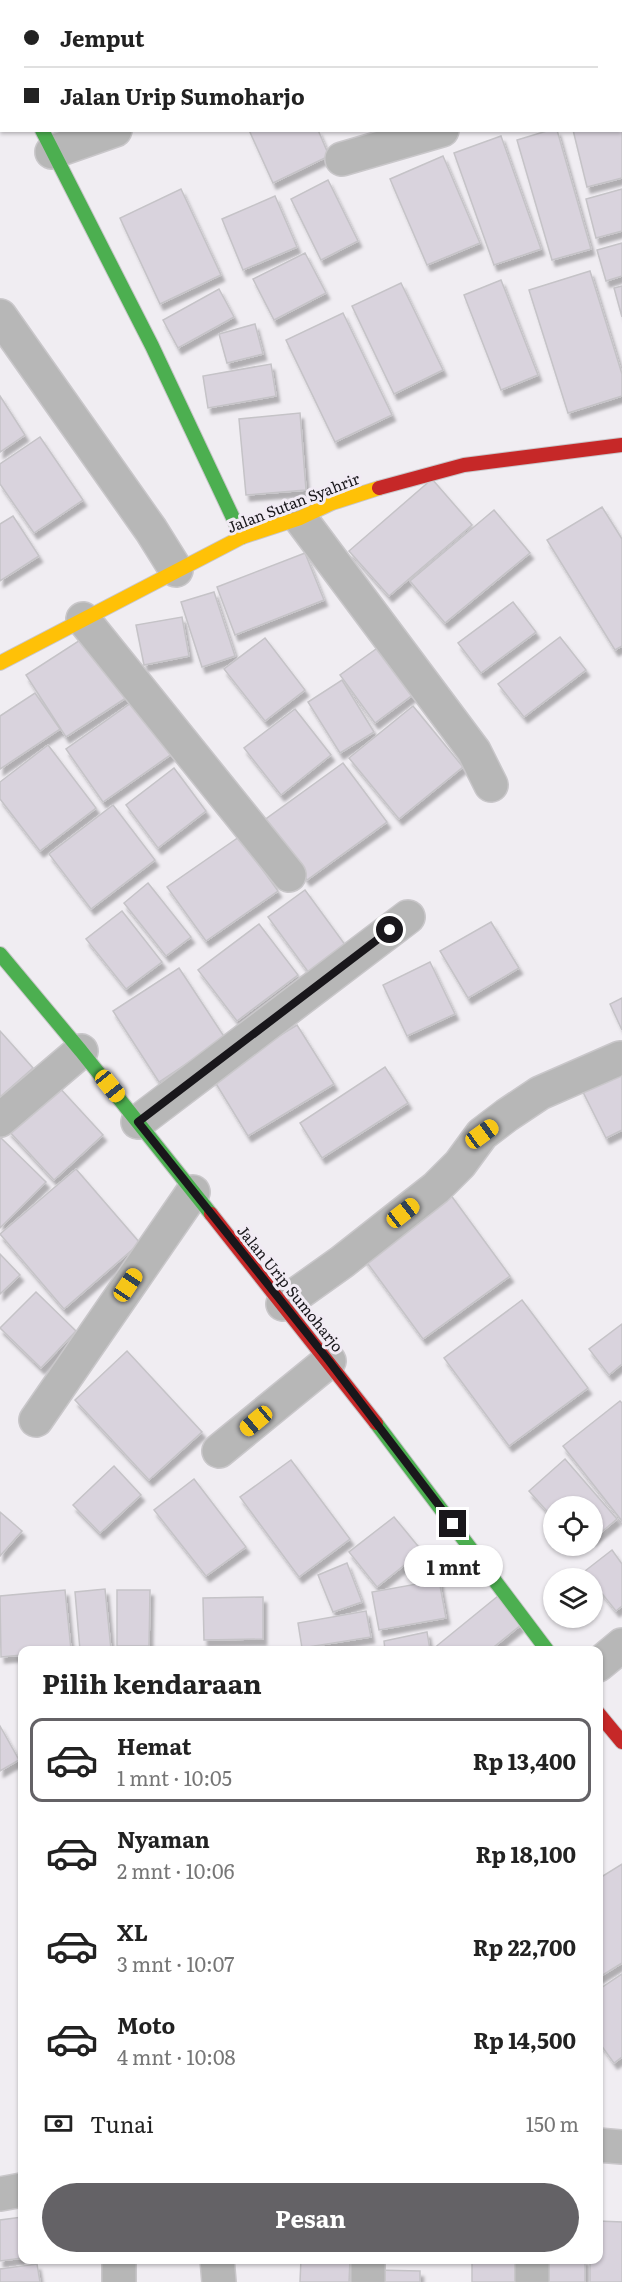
<!DOCTYPE html>
<html lang="id">
<meta charset="utf-8">
<style>
body{margin:0;font-family:Literata,serif;background:#f2f2f2;color:#222;height:100vh;display:flex;flex-direction:column;font-size:22px;white-space:nowrap}
*{box-sizing:border-box;margin:0}
p{font-size:20px;color:#767676}
.icon{flex:none;width:33px;height:33px;fill:none;stroke:currentColor;stroke-width:2;stroke-linecap:round;stroke-linejoin:round}
.map{position:relative;flex:1;overflow:hidden}
.panel{position:absolute;left:18px;top:1646px;width:585px;height:618px;display:flex;flex-direction:column;background:#fff;border-radius:12px;box-shadow:0 2px 4px #0004}
.panel>*{flex:none}
.banner{position:absolute;left:0px;top:0px;width:622px;height:132px;box-shadow:0 2px 4px #0004;display:grid;align-content:center;height:132px;padding:0 24px;background:#fff}
.fabs{position:absolute;left:543px;top:1496px;display:grid;gap:12px}
.fabs a{display:grid;place-items:center;width:60px;height:60px;border-radius:50%;background:#fff;box-shadow:0 2px 4px #0004;font-size:30px}
.end{position:absolute;width:27px;height:27px;margin:-14px;border:8px solid #19171b;background:#fff;box-shadow:0 0 0 3px #fff}
.from{border-radius:50%}
.bubble{position:absolute;height:42px;border-radius:21px;background:#fff;box-shadow:0 2px 4px #0004;font-size:20px;font-weight:700;line-height:42px;text-align:center}
.car{position:absolute;width:18px;height:36px;margin:-18px -9px;border-radius:8px;box-shadow:0 0 4px 2px #0007;background:linear-gradient(#f5c518 24%,#345 0 40%,#f5c518 0 76%,#345 0 86%,#f5c518 0)}
.banner b{display:flex;align-items:center;gap:21px;height:57px;font-size:22px}
.banner b+b{border-top:2px solid #e0e0e0}
.banner i{width:15px;height:15px;background:#222}
ul{padding:0;list-style:none}
li{display:flex;align-items:center;gap:18px;height:84px;margin:0 12px 9px;padding:0 12px;border:3px solid transparent;border-radius:12px}
li div{flex:1}
li b{display:block;font-size:22px}
li em{font-style:normal;font-weight:700}
li.selected{border-color:#646266}
li>.icon{width:54px;height:54px;stroke-width:1.5}
h2{padding:0 24px;font-size:27px;line-height:72px}
.pay{display:flex;align-items:center;gap:15px;height:66px;padding:0 24px;font-size:22px}
.pay p{margin-inline-start:auto}
.primary-button{display:flex;gap:12px;margin-top:auto;padding:12px 24px}
.primary-button a{flex:1;height:69px;border-radius:36px;background:#646266;color:#fff;font-size:24px;font-weight:700;line-height:69px;text-align:center}
.map>svg:first-child{display:block}
.building{fill:#d9d3dd;stroke:#c5c3c7;stroke-width:1.5;filter:url(#shadow)}
.lines{fill:none;stroke-linecap:round;stroke-linejoin:round}
.street-casing{stroke:#c9c7ca;stroke-width:36}
.fast-casing{stroke:#c9c7ca;stroke-width:16}
.slow-casing{stroke:#c9c7ca;stroke-width:16}
.jam-casing{stroke:#c9c7ca;stroke-width:16}
.street{stroke:#b7b7b7;stroke-width:33}
.fast{stroke:#4caf50;stroke-width:14}
.slow{stroke:#ffc107;stroke-width:14}
.jam{stroke:#c62828;stroke-width:14}
.route{stroke:#19171b;stroke-width:8}
.labels{text-anchor:middle;dominant-baseline:central;stroke-width:6;stroke-linejoin:round;paint-order:stroke}
.street-label{font-size:15px;fill:#19171b;stroke:#f1ebf4}
</style>
<div class="map">
<svg width="622" height="2282" viewBox="0 0 622 2282">
<defs>
<filter id="shadow"><feDropShadow dx="3.5" dy="6" stdDeviation="1.5" flood-color="#0004"/></filter>
</defs>
<rect width="100%" height="100%" fill="#f0edf2"/>
<!-- building -->
<g class="building">
<path d="M622,91V178L587,187L573,130H621Z"/>
<path d="M249,130H318L329,156L273,183Z"/>
<path d="M550,130H557L591,249L552,260L517,140Z"/>
<path d="M501,136L541,249L494,265L454,153Z"/>
<path d="M443,156L480,243L427,265L390,179Z"/>
<path d="M328,180L358,241L321,260L291,199Z"/>
<path d="M181,189L221,275L160,304L120,218Z"/>
<path d="M622,189V231L596,238L586,199Z"/>
<path d="M275,196L297,247L243,270L222,219Z"/>
<path d="M622,243V276L606,281L597,250Z"/>
<path d="M305,253L326,293L274,320L253,279Z"/>
<path d="M590,271L622,374V396L568,413L529,290Z"/>
<path d="M501,280L538,375L501,390L464,295Z"/>
<path d="M401,283L443,370L394,394L352,306Z"/>
<path d="M622,286V317L614,288Z"/>
<path d="M219,289L234,317L178,348L163,320Z"/>
<path d="M343,313L392,415L335,442L286,340Z"/>
<path d="M255,324L263,354L227,363L219,334Z"/>
<path d="M271,364L276,396L208,408L203,376Z"/>
<path d="M0,396L25,435L0,452Z"/>
<path d="M300,413L306,490L246,495L239,419Z"/>
<path d="M40,437L83,500L34,533L0,484V464Z"/>
<path d="M432,479L472,525L389,596L349,551Z"/>
<path d="M602,507L622,539V646L615,650L547,540Z"/>
<path d="M494,510L530,553L445,623L410,581Z"/>
<path d="M13,516L39,556L0,581V524Z"/>
<path d="M305,553L324,600L235,635L217,587Z"/>
<path d="M214,592L235,656L202,667L181,602Z"/>
<path d="M513,602L536,632L481,673L458,643Z"/>
<path d="M182,617L189,656L144,665L136,625Z"/>
<path d="M91,633L132,694L66,737L26,675Z"/>
<path d="M560,637L586,670L524,717L498,684Z"/>
<path d="M265,638L305,690L265,721L224,669Z"/>
<path d="M383,644L418,691L375,723L340,675Z"/>
<path d="M342,680L374,732L340,753L308,702Z"/>
<path d="M35,693L60,729L0,769V716Z"/>
<path d="M138,698L176,751L103,802L66,749Z"/>
<path d="M413,706L463,767L399,819L349,758Z"/>
<path d="M295,709L331,755L281,795L244,748Z"/>
<path d="M48,745L96,808L40,851L0,799V782Z"/>
<path d="M343,763L387,822L307,880L263,821Z"/>
<path d="M174,768L206,811L158,848L126,805Z"/>
<path d="M113,805L155,860L91,909L49,854Z"/>
<path d="M239,837L278,891L206,941L167,887Z"/>
<path d="M148,883L191,937L166,956L124,903Z"/>
<path d="M305,890L346,946L309,973L268,917Z"/>
<path d="M122,911L162,962L126,989L86,939Z"/>
<path d="M491,922L519,968L468,998L440,951Z"/>
<path d="M259,924L298,975L237,1021L198,970Z"/>
<path d="M430,962L455,1014L407,1036L383,985Z"/>
<path d="M179,968L225,1038L159,1082L113,1011Z"/>
<path d="M622,998V1030L610,1004Z"/>
<path d="M297,1025L334,1084L248,1136L212,1077Z"/>
<path d="M0,1031L33,1068L0,1097Z"/>
<path d="M385,1067L408,1103L322,1158L300,1123Z"/>
<path d="M622,1068V1130L606,1138L581,1088Z"/>
<path d="M57,1085L103,1135L54,1180L8,1130Z"/>
<path d="M0,1137L46,1182L0,1228Z"/>
<path d="M76,1169L140,1243L64,1309L0,1234Z"/>
<path d="M450,1194L510,1276L423,1339L363,1257Z"/>
<path d="M0,1254L20,1275L0,1294Z"/>
<path d="M36,1292L76,1331L41,1368L0,1328Z"/>
<path d="M522,1300L588,1388L509,1446L444,1358Z"/>
<path d="M622,1324V1364L609,1375L589,1349Z"/>
<path d="M127,1351L202,1432L149,1480L75,1400Z"/>
<path d="M620,1401L622,1403V1521L563,1446Z"/>
<path d="M565,1459L617,1519L592,1540V1506H554V1519L529,1491Z"/>
<path d="M291,1460L350,1539L299,1577L240,1497Z"/>
<path d="M114,1466L141,1495L100,1533L73,1505Z"/>
<path d="M194,1479L246,1547L206,1576L154,1510Z"/>
<path d="M0,1512L22,1531L0,1556Z"/>
<path d="M394,1517L422,1551L377,1587L349,1552Z"/>
<path d="M612,1550L622,1564V1606L616,1611L592,1581V1578L585,1571Z"/>
<path d="M347,1563L362,1602L333,1612L318,1575Z"/>
<path d="M439,1580L446,1618L379,1630L372,1592Z"/>
<path d="M105,1589L111,1650H80L75,1592Z"/>
<path d="M65,1590L71,1650H22V1655L1,1657L0,1596Z"/>
<path d="M117,1590H150L149,1646H117Z"/>
<path d="M498,1596L521,1625L490,1650H434L433,1649Z"/>
<path d="M263,1597V1639L204,1640L203,1598Z"/>
<path d="M366,1611L371,1637L302,1648L298,1623Z"/>
<path d="M427,1632L430,1650H385L384,1641Z"/>
<path d="M0,1726L19,1760L0,1771Z"/>
<path d="M622,1864V1963L598,1978V1879Z"/>
<path d="M622,1974V2057L614,2063L598,2041V1990Z"/>
<path d="M22,2217V2258L0,2261V2220Z"/>
<path d="M598,2221L622,2222V2282H590V2259H598Z"/>
<path d="M301,2259H350L349,2282H300Z"/>
<rect x="472" y="2259" width="52" height="23"/>
<path d="M536,2259H585V2282H537Z"/>
<path d="M37,2264L40,2282H0V2269Z"/>
<path d="M375,2270L420,2271V2282H374Z"/>
</g>
<g class="lines">
<!-- street casing -->
<g class="street-casing">
<g id="street">
<path d="M0,37L2,40"/>
<path d="M621,88H622"/>
<path d="M52,152L115,130"/>
<path d="M342,159L442,130"/>
<path d="M0,316L151,530L176,570"/>
<path d="M300,518L474,751L491,785"/>
<path d="M83,619L289,875"/>
<path d="M0,1120L81,1051"/>
<path d="M138,1122L408,917"/>
<path d="M283,1304L342,1262L436,1188L460,1164L482,1134L507,1115L540,1093L620,1058"/>
<path d="M36,1420L193,1192"/>
<path d="M219,1451L329,1361"/>
<path d="M598,1665L622,1645"/>
<path d="M598,2145L622,2147"/>
<path d="M0,2194L22,2190"/>
<path d="M119,2259V2282"/>
<path d="M217,2259L219,2282"/>
<path d="M532,2259V2282"/>
<path d="M368,2282V2259"/>
</g>
</g>
<!-- fast casing -->
<g class="fast-casing">
<g id="fast">
<path d="M42,130L152,346L242,537"/>
<path d="M0,954L81,1051L211,1214"/>
<path d="M376,1423L547,1650"/>
</g>
</g>
<!-- slow casing -->
<g class="slow-casing">
<path id="slow" d="M0,663L242,537L300,518L332,503L379,488"/>
</g>
<!-- jam casing -->
<g class="jam-casing">
<g id="jam">
<path d="M379,488L464,465L622,445"/>
<path d="M211,1214L376,1423"/>
<path d="M598,1713L622,1742"/>
</g>
</g>
<!-- street -->
<use href="#street" class="street"/>
<!-- fast -->
<use href="#fast" class="fast"/>
<!-- slow -->
<use href="#slow" class="slow"/>
<!-- jam -->
<use href="#jam" class="jam"/>
</g>
<g class="lines">
<!-- route -->
<path class="route" d="M390,930L138,1122L329,1361L453,1524"/>
</g>
<g class="labels">
<!-- street labels -->
<g class="street-label">
<text transform="translate(293 502) rotate(-21)">Jalan Sutan Syahrir</text>
<text transform="translate(291 1288) rotate(51)">Jalan Urip Sumoharjo</text>
</g>
</g>
</svg>
<div class="fabs">
<a><svg class="icon" aria-label="locate" viewBox="0 0 24 24"><circle cx="12" cy="12" r="6"/><path d="M12 2v4M12 18v4M2 12h4M18 12h4"/></svg></a>
<a><svg class="icon" aria-label="layers" viewBox="0 0 24 24"><path d="M12 4l9 5-9 5-9-5zM3 14l9 5 9-5"/></svg></a>
</div>
<i class="end from" style="left:390px;top:930px"></i>
<i class="end" style="left:453px;top:1524px"></i>
<div class="bubble" style="left:404px;top:1545px;width:99px">1 mnt</div>
<i class="car" style="left:110px;top:1086px;rotate:141deg"></i>
<i class="car" style="left:482px;top:1134px;rotate:54deg"></i>
<i class="car" style="left:403px;top:1213px;rotate:52deg"></i>
<i class="car" style="left:128px;top:1285px;rotate:34deg"></i>
<i class="car" style="left:256px;top:1421px;rotate:230deg"></i>
<div class="banner">
<b><i class="from"></i>Jemput</b>
<b><i></i>Jalan Urip Sumoharjo</b>
</div>
<section class="panel">
<h2>Pilih kendaraan</h2>
<ul>
<li class="selected"><svg class="icon" aria-label="car" viewBox="0 0 24 24"><path d="M5 17H2v-5l4-1 3-4h7l3 4 3 1v5h-3M9 17h6M6 11h13"/><circle cx="7" cy="17" r="2"/><circle cx="17" cy="17" r="2"/></svg><div><b>Hemat</b><p>1 mnt · 10:05</p></div><em>Rp 13,400</em></li>
<li><svg class="icon" aria-label="car" viewBox="0 0 24 24"><path d="M5 17H2v-5l4-1 3-4h7l3 4 3 1v5h-3M9 17h6M6 11h13"/><circle cx="7" cy="17" r="2"/><circle cx="17" cy="17" r="2"/></svg><div><b>Nyaman</b><p>2 mnt · 10:06</p></div><em>Rp 18,100</em></li>
<li><svg class="icon" aria-label="car" viewBox="0 0 24 24"><path d="M5 17H2v-5l4-1 3-4h7l3 4 3 1v5h-3M9 17h6M6 11h13"/><circle cx="7" cy="17" r="2"/><circle cx="17" cy="17" r="2"/></svg><div><b>XL</b><p>3 mnt · 10:07</p></div><em>Rp 22,700</em></li>
<li><svg class="icon" aria-label="car" viewBox="0 0 24 24"><path d="M5 17H2v-5l4-1 3-4h7l3 4 3 1v5h-3M9 17h6M6 11h13"/><circle cx="7" cy="17" r="2"/><circle cx="17" cy="17" r="2"/></svg><div><b>Moto</b><p>4 mnt · 10:08</p></div><em>Rp 14,500</em></li>
</ul>
<div class="pay"><svg class="icon" aria-label="cash" viewBox="0 0 24 24"><path d="M3 7h18v10H3z"/><circle cx="12" cy="12" r="2"/></svg>Tunai<p>150 m</p></div>
<div class="primary-button"><a>Pesan</a></div>
</section>
</div>
